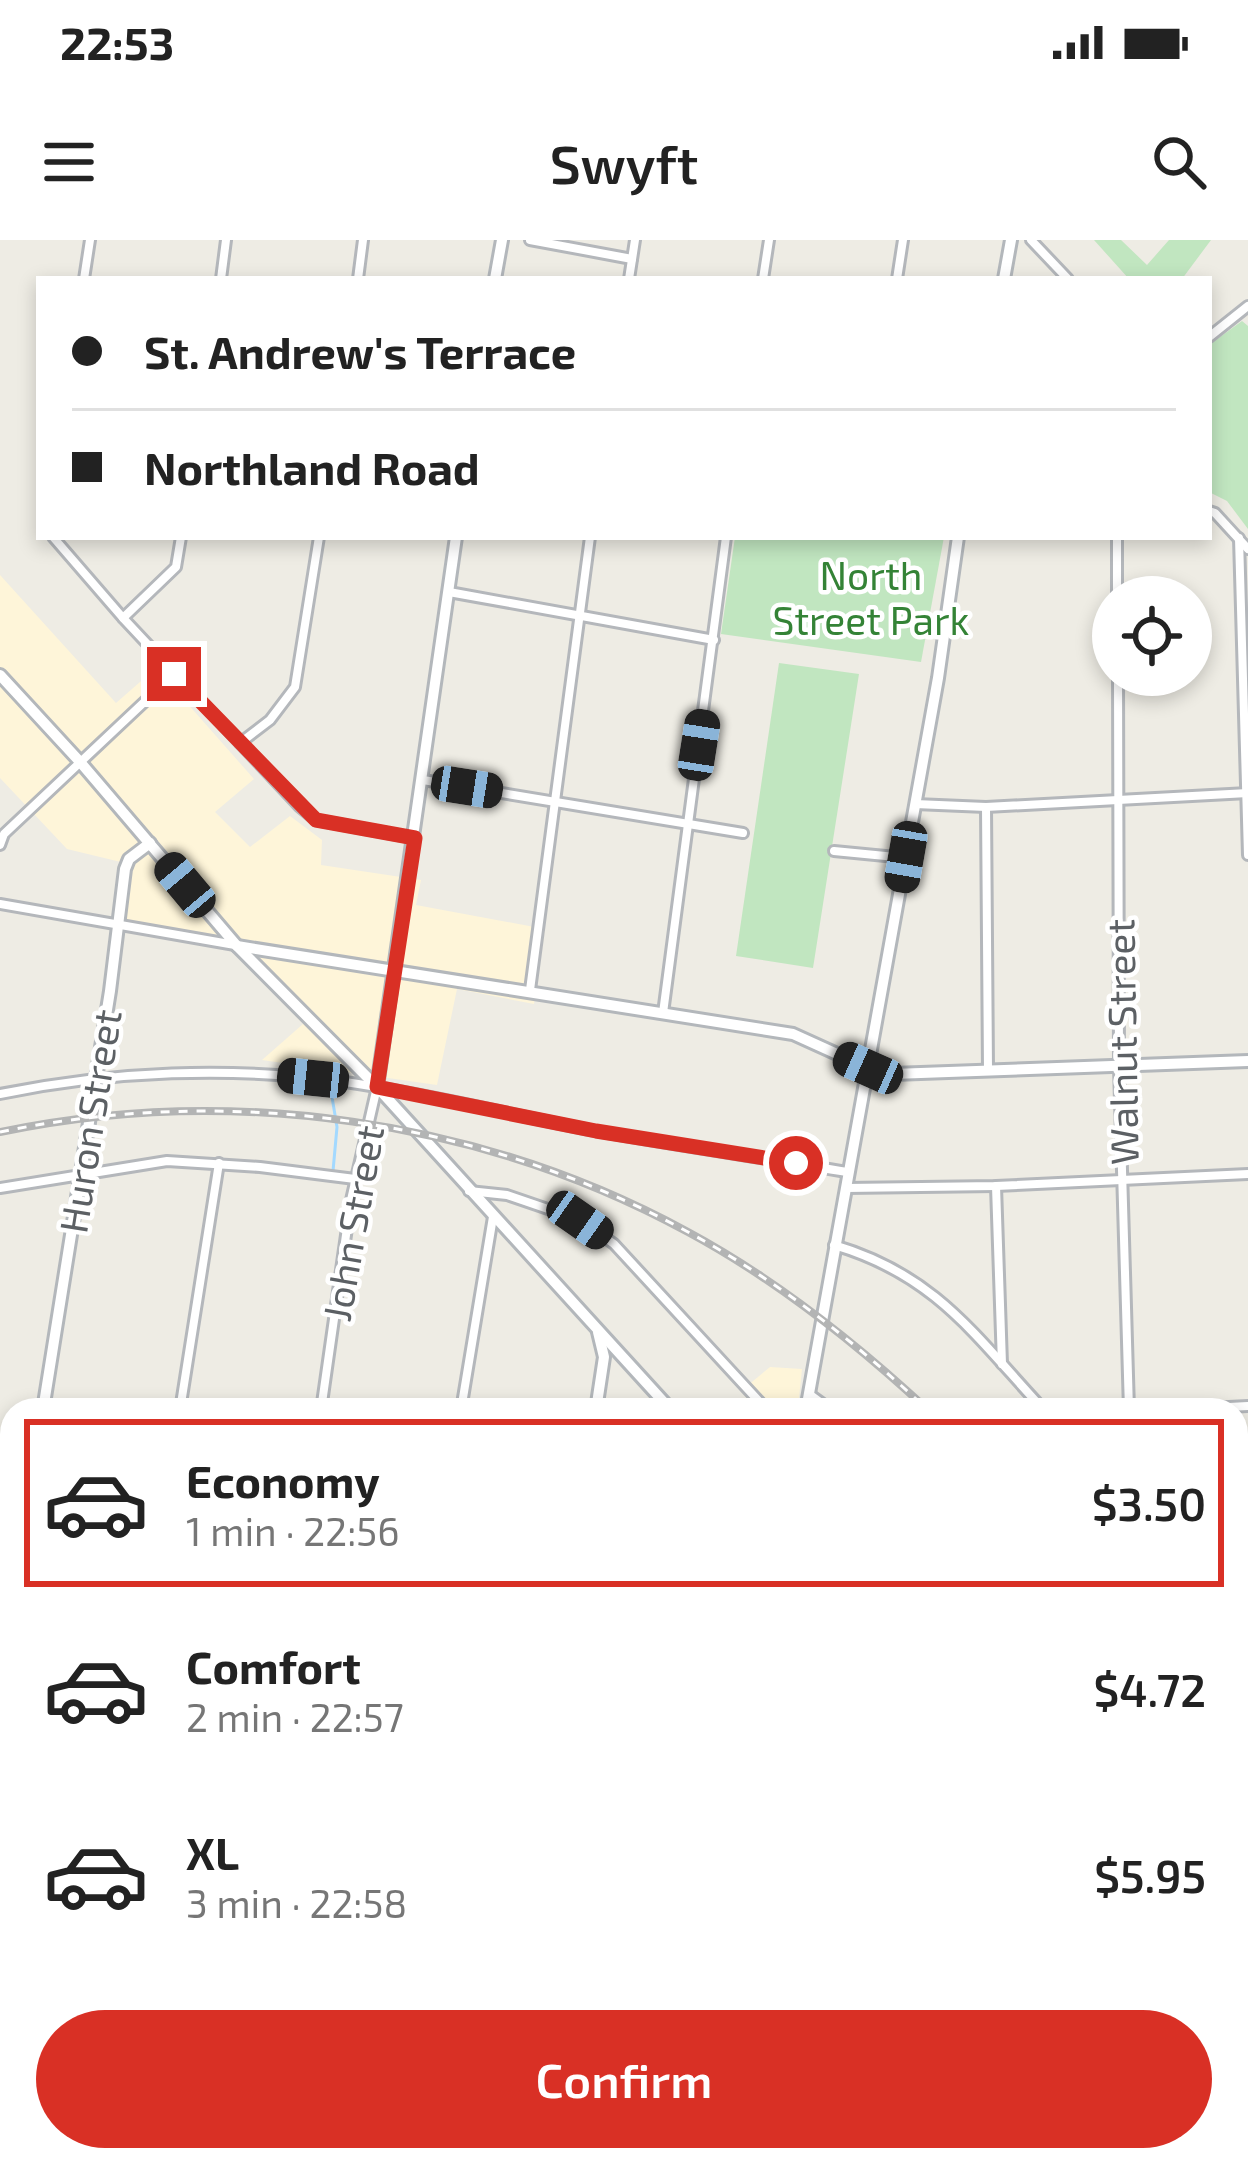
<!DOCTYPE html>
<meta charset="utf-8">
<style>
body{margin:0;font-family:"Exo 2",sans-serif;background:#f6f6f6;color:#222;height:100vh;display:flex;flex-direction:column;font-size:45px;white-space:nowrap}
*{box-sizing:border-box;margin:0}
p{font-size:39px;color:#767676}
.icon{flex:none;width:66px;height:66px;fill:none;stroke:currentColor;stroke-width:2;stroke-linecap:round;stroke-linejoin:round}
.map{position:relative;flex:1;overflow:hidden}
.panel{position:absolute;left:0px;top:1158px;width:1248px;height:774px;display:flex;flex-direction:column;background:#fff;border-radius:36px 36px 0 0;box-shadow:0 6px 18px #0003}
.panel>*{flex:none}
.hud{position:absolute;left:36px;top:36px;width:1176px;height:264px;border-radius:0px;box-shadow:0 6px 18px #0003;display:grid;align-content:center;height:264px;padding:0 36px;background:#fff}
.buttons{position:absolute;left:1092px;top:336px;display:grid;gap:24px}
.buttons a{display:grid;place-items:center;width:120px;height:120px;border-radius:50%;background:#fff;box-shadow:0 6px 18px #0003;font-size:60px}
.end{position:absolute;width:54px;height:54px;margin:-27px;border:15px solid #d93025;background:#fff;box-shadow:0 0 0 6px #fff}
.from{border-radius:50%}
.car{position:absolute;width:36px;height:72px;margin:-36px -18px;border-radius:15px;box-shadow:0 0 9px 3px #0007;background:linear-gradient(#222 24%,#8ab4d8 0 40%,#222 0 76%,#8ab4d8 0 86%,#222 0)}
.hud b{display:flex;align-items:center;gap:42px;height:114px;font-size:45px}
.hud b+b{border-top:3px solid #e0e0e0}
.hud i{width:30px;height:30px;background:#222}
ul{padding:21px 0 0;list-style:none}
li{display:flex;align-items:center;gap:36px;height:168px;margin:0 24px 18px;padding:0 12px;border:6px solid transparent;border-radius:0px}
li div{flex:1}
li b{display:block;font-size:45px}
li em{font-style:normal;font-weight:600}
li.current{border-color:#d93025}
li>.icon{width:108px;height:108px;stroke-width:1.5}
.cta{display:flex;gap:24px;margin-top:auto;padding:24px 36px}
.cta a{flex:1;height:138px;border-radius:72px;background:#d93025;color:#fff;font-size:48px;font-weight:600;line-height:138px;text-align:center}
.status{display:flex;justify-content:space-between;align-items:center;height:84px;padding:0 60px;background:#fff;direction:ltr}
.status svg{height:33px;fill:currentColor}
header{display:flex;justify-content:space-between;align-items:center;height:156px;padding:0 36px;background:#fff;font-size:54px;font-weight:600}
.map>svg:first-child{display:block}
.commercial{fill:#fef5d9}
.green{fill:#c1e6c0}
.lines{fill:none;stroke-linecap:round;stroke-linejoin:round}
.stream{stroke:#a3d9ff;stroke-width:3}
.street-casing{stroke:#b4b7bb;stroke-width:14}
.secondary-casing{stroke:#b3b7bb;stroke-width:16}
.street{stroke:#fff;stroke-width:8}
.secondary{stroke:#fff;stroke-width:10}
.rail-casing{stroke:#b3b4b4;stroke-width:8}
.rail{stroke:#fff;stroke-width:3;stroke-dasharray:9;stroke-linecap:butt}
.route{stroke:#d93025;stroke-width:15}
.labels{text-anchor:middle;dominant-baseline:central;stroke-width:9;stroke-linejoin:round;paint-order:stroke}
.park-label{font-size:39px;fill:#348336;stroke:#fff}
.street-label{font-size:39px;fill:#5c6064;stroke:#fff}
</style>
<div class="status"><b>22:53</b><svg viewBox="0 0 49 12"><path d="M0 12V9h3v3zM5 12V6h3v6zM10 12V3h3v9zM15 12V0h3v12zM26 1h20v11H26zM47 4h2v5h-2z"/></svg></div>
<header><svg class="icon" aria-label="menu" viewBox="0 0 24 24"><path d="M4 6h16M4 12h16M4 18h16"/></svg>Swyft<svg class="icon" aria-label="search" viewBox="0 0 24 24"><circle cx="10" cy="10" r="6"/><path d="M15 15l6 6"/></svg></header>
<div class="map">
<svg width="1248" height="1932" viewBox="0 0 1248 1932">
<rect width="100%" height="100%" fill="#eeece4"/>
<!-- commercial -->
<g class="commercial">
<path d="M0,335L116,463L156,428L254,539L215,572L250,607L290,576L322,600L321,625L421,640L416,665L545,689L534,764L457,749L437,845L262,820L303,784L221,697L122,681L129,624L67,609L0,538Z"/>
<path d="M770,1127L802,1129L799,1158L815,1170H755L741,1151Z"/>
<path d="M612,1920H980L991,1932H623Z"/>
</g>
<!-- green -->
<g class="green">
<path d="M1094,0H1121L1147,25L1169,0H1211L1182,39H1129Z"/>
<path d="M1242,81L1248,86V289L1227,261L1209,252V105Z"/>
<path d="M735,297H944L921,422L721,394Z"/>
<path d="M779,423L859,434L813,728L736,716Z"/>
<path d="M285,1920H450L481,1932H290Z"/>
</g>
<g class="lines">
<!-- stream -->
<g class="stream">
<path d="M331,851L337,887L333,931"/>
<path d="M285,1920L290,1932"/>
</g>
<!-- street casing -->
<g class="street-casing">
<g id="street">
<path d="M530,0L632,19"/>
<path d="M1031,0L1068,39"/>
<path d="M84,39L90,0"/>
<path d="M221,39L226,0"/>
<path d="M358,39L363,0"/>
<path d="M629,39L635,0"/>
<path d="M763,39L769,0"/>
<path d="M897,39L903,0"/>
<path d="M1209,97L1248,66"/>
<path d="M1209,271L1215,273L1248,309"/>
<path d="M53,297L123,378L299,566L316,580L414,598"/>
<path d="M1117,297V357"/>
<path d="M1239,298L1248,615"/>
<path d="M449,352L714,400"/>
<path d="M123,378L176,327L181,297"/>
<path d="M1118,435L1119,827L1129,1170"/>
<path d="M240,503L270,480L295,447L319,297"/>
<path d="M423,540L743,593"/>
<path d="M915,564L986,567L1248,553"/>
<path d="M986,567L988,830"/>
<path d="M0,605L4,594L174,434"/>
<path d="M834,611L906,618"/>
<path d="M0,664L235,705"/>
<path d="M530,750L590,297"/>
<path d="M663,773L726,297"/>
<path d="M0,854C112,831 231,826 345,842C429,854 512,875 595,891C679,906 763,918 847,932"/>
<path d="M996,946L1002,1124"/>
<path d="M0,948L167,921L260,927L355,939"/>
<path d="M846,948L996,946L1248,934"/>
<path d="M469,951L507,955L580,980L614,1004L767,1170"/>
<path d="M834,1005C936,1035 975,1096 1044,1170"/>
<path d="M809,1154L831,1170"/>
<path d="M180,1170L219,923"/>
<path d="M321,1170L351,960L377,847"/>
<path d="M461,1170L493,977"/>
<path d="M1171,1170L1248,1166"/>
<path d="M1236,1387L1248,1401"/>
<path d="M0,1415L12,1417"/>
<path d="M1236,1498L1248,1486"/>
<path d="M1236,1871L1248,1860"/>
<path d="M0,1910L12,1912"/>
<path d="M33,1920L41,1932"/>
<path d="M725,1932L739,1920"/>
<path d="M1169,1932L1182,1920"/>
</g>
</g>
<!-- secondary casing -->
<g class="secondary-casing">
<g id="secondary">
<path d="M495,39L502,0"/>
<path d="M1004,39L1011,0"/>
<path d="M0,435L81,523L237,706L377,847L671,1170"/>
<path d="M237,706L793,794L868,828L893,834L1248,821"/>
<path d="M377,847L456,297"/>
<path d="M43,1170L110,751L125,629L129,619L150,603"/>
<path d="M596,1170L604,1117L598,1092"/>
<path d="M806,1170L938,438L958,297"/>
<path d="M0,1224L12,1226"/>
<path d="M0,1341L12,1271"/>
<path d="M0,1604L12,1606"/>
<path d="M1236,1795L1248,1808"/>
<path d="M0,1801L12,1803"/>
<path d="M583,1920L595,1932"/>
<path d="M842,1920L852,1932"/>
<path d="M1097,1920L1108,1932"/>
<path d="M508,1932L511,1920"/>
<path d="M524,1932L527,1920"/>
</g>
</g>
<!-- street -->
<use href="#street" class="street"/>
<!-- secondary -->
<use href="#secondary" class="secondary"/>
<!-- rail casing -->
<g class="rail-casing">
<g id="rail">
<path d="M0,892C230,844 481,879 688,992C777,1040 855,1102 928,1170"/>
<path d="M1236,1503L1248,1517"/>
</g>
</g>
<!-- rail -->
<use href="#rail" class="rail"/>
</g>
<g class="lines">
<!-- route -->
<path class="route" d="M174,434L316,580L415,598L377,847L596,891L796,923"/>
</g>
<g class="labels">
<!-- park labels -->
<g class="park-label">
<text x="871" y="334">North<tspan x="871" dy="45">Street Park</tspan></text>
</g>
<!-- street labels -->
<g class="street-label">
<text transform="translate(1121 802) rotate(-91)">Walnut Street</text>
<text transform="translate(89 881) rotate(-81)">Huron Street</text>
<text transform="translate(352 983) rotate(-80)">John Street</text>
</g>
</g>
</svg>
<div class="buttons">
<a><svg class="icon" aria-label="locate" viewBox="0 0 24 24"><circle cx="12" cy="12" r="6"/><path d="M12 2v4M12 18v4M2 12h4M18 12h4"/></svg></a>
</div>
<i class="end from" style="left:796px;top:923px"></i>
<i class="end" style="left:174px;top:434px"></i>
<i class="car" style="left:699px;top:505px;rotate:9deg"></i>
<i class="car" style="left:467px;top:547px;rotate:99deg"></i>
<i class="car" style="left:906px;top:617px;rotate:190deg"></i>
<i class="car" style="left:185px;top:645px;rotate:320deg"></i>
<i class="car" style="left:868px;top:828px;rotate:294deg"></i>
<i class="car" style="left:313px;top:838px;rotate:276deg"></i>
<i class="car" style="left:580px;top:980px;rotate:125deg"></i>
<div class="hud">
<b><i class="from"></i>St. Andrew's Terrace</b>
<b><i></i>Northland Road</b>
</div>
<section class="panel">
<ul>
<li class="current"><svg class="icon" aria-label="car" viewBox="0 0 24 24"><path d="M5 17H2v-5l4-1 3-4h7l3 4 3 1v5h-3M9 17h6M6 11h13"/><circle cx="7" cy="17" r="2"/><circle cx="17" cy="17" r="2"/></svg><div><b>Economy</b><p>1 min · 22:56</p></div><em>$3.50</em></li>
<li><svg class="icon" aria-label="car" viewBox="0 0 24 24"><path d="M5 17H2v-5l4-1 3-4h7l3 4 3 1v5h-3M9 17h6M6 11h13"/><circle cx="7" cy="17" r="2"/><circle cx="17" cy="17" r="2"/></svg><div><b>Comfort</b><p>2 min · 22:57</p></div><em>$4.72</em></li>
<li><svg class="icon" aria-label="car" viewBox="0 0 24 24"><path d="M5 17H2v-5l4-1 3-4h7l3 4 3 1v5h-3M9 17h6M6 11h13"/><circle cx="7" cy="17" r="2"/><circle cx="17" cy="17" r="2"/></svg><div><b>XL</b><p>3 min · 22:58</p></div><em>$5.95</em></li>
</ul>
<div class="cta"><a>Confirm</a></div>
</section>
</div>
